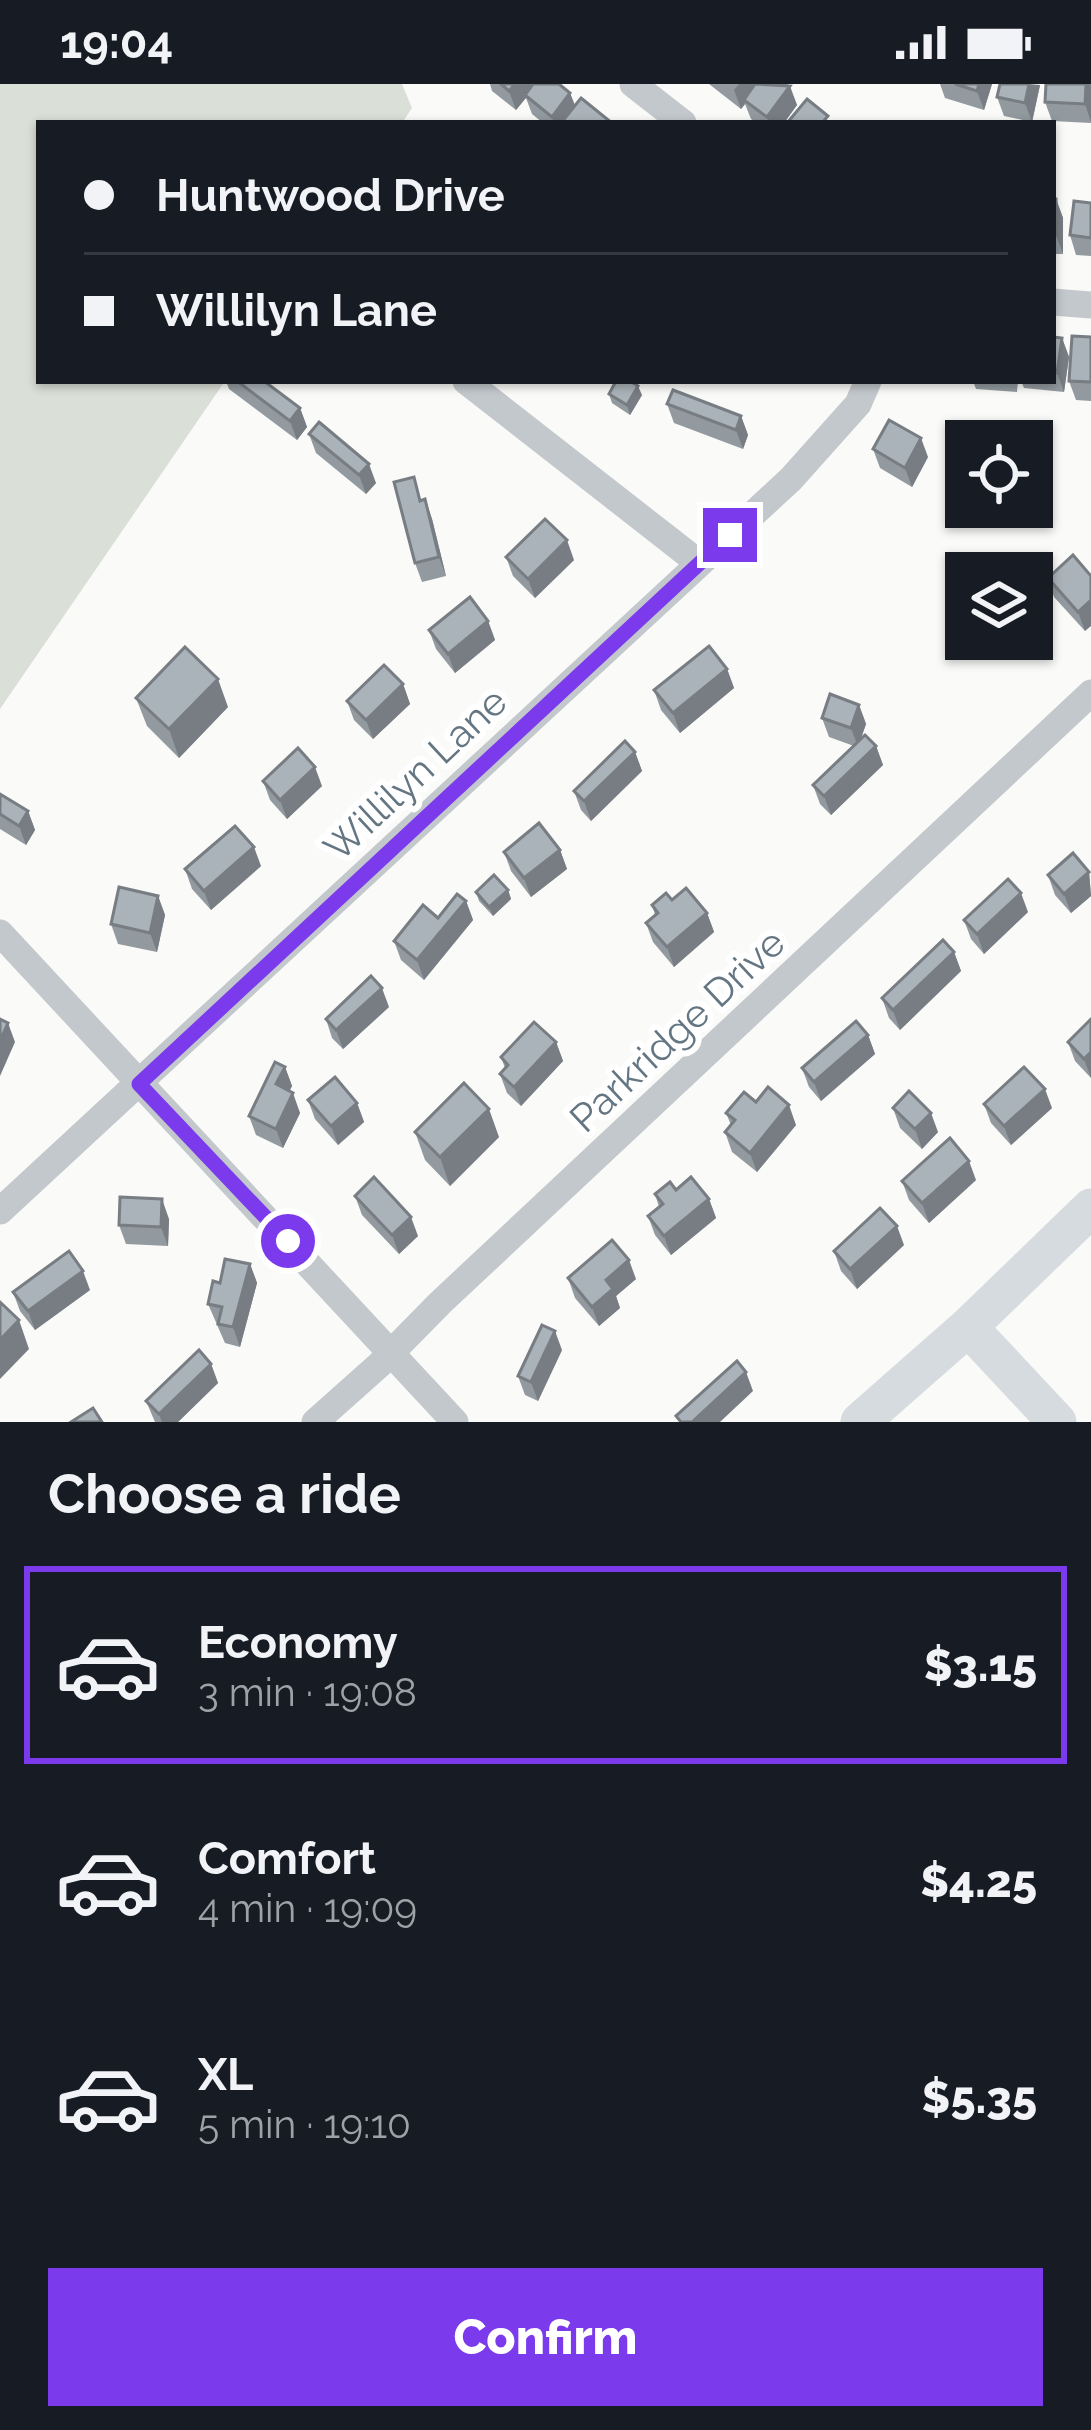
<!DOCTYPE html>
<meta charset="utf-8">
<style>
body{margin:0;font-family:Raleway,sans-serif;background:#20242c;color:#f1f3f6;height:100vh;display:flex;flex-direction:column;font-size:45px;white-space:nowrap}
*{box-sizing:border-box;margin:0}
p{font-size:39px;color:#9ea1a6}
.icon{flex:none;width:66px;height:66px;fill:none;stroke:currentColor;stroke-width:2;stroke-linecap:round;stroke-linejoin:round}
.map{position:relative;height:1338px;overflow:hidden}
.details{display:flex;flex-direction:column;background:#171b24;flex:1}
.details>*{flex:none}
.banner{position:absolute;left:36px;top:36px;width:1020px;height:264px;border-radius:0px;box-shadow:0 3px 9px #0004;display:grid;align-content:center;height:264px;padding:0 48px;background:#171b24}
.fabs{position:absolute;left:945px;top:336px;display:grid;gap:24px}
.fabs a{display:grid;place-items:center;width:108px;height:108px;border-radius:0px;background:#171b24;box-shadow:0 3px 9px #0004;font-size:60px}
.end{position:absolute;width:54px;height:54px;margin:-27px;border:15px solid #7c3aed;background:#fff;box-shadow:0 0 0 6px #fff}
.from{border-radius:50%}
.banner b{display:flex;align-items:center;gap:42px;height:114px;font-size:45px}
.banner b+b{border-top:3px solid #363941}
.banner i{width:30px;height:30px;background:#f1f3f6}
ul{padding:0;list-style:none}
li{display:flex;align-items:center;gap:36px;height:198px;margin:0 24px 18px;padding:0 24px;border:6px solid transparent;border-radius:0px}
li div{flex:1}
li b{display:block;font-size:45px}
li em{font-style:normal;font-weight:800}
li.selected{border-color:#7c3aed}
li>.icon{width:108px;height:108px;stroke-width:1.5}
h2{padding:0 48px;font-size:54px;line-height:144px}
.button{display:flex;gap:24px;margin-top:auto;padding:24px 48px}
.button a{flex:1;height:138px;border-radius:0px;background:#7c3aed;color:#fff;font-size:48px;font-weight:800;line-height:138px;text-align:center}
.status{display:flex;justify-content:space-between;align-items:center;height:84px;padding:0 60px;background:#171b24;direction:ltr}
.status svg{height:33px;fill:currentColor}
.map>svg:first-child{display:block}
.green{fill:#dadfd7}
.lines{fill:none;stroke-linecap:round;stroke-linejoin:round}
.street{stroke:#c3c8cc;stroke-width:27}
.secondary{stroke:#d6dbdf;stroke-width:39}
.wall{fill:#929a9f}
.shaded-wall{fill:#777d82}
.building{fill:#aab3b9;stroke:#777d82;stroke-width:3}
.route{stroke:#7c3aed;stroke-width:15}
.labels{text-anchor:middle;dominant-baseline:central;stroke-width:12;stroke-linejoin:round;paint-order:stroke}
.street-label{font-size:39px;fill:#657683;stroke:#fff}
</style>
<div class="status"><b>19:04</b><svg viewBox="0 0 49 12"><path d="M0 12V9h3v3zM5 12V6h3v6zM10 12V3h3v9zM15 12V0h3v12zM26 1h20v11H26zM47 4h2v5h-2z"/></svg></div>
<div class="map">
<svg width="1091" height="1338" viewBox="0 0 1091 1338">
<rect width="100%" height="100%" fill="#fafaf8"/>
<!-- green -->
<path class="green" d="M0,0H402L412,24L402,39H39V297H225L0,625Z"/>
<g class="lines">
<!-- street -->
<g class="street">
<path d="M633,0L683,39"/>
<path d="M1053,218L1091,221"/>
<path d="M466,297L699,479"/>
<path d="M0,849L455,1338"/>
<path d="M0,1127L791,395L858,320L868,297"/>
<path d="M315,1338L379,1281L440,1219L1091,609"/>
</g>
<!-- secondary -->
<g class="secondary">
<path d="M968,1243L1057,1338"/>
<path d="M860,1338L968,1243L1091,1124"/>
</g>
</g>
<!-- wall -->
<g class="wall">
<path d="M490,0H559L570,9L575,21L612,39H543L532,30L526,14L516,26L492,7Z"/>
<path d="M709,0H788L797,21L784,39H756L751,35L745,20L741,25Z"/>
<path d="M940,0H992L984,26L945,14Z"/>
<path d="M1091,0V39L1052,37L1045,18Z"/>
<path d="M1040,1L1032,38L1004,32L997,13Z"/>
<path d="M1053,115H1056L1063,134V170H1053Z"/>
<path d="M1091,119V172L1076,171L1070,151Z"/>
<path d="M1053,253L1062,254L1069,273L1064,308L1024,304L1021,297H1053Z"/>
<path d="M1091,253V317L1076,316L1069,297Z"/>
<path d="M226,297H264L300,324L307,343L297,356L229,305Z"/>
<path d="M973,297H1018L1017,308L976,305Z"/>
<path d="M609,310L642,311L630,331L612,319Z"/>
<path d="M667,320L741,332L748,351L743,365L674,339Z"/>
<path d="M309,350L376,399L366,410L316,369Z"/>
<path d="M873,365L928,373L912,403L880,384Z"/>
<path d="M425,415L432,435L446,492L422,498L415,479Z"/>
<path d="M506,473L574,476L535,514L513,492Z"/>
<path d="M1091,492L1085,547L1054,513L1048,494Z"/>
<path d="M488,537L495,556L455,589L436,565L429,546Z"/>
<path d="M727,585L734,604L680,649L661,626L654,606Z"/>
<path d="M403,600L410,620L373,655L354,636L347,617Z"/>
<path d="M136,614L228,623L179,674L147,642Z"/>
<path d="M859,621L866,640L861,654L876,662L883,681L831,731L820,720L813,701L854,662L829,653L822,634Z"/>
<path d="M635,668L642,687L591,737L581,726L574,707Z"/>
<path d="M263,697L322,702L287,735L270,716Z"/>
<path d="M0,710L28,727L35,746L26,761L0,745Z"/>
<path d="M560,766L567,785L531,813L511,787L504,768Z"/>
<path d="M261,782L211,826L192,805L185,785Z"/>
<path d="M1089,788L1091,812L1071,829L1055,811L1048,791Z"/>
<path d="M508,806L511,815L493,832L479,817L476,808Z"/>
<path d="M158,812L165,831L157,868L118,860L111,840Z"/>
<path d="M672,816L707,829L714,848L674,883L653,858L646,839L655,831L652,821Z"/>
<path d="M466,817L473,836L424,896L401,876L394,857Z"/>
<path d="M1028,828L984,870L971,855L964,836Z"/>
<path d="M954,868L961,887L900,946L889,934L882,914Z"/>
<path d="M389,923L343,965L332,954L326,935Z"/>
<path d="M1091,935V994L1075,977L1068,958Z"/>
<path d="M868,951L875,970L821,1017L809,1003L802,984Z"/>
<path d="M556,958L563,977L521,1022L507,1009L500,990L505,984L501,973Z"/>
<path d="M285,983L292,1002L289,1007L300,1029L283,1064L256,1051L249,1032Z"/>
<path d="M308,1016L357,1019L364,1038L338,1061L315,1035Z"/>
<path d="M756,1018L796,1041L757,1088L732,1068L725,1048L731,1041L726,1029Z"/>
<path d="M984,1020L1052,1024L1011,1061L991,1039Z"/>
<path d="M893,1024L938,1048L922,1065L900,1044Z"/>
<path d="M415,1048L499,1053L450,1102L425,1076Z"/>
<path d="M976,1096L929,1139L909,1116L902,1097Z"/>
<path d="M676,1106L709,1115L716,1134L671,1171L655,1151L648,1132L659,1123L655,1110Z"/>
<path d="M355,1112L418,1152L399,1170L362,1131Z"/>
<path d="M169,1135L168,1162L126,1160L119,1141Z"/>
<path d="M904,1161L857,1205L841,1187L834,1167Z"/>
<path d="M250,1180L257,1199L240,1263L225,1259L208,1220L220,1199Z"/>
<path d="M568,1194L636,1195L616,1212L620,1224L599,1242L575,1214Z"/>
<path d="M90,1206L35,1246L20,1227L13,1208Z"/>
<path d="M562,1266L538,1317L525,1311L518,1292Z"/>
<path d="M211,1280L218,1299L178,1338H155L146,1317Z"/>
</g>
<!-- shaded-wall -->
<g class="shaded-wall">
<path d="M515,0H537L516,26L509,7Z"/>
<path d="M739,0H760L744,16L745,20L741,25L734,6Z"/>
<path d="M979,0H992L984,26L977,7Z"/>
<path d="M1029,0L1040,1L1032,38L1025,19Z"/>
<path d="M1086,0H1091V38L1085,20Z"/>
<path d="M790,2L797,21L784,39H769L767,33Z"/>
<path d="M570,9L577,28L569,39H554L552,33Z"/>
<path d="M1056,115L1063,134V170L1056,151Z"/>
<path d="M1062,254L1069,273L1064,308L1057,289Z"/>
<path d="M638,302L642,311L630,331L627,321Z"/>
<path d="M300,324L307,343L297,356L290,337Z"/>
<path d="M741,332L748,351L743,365L736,346Z"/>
<path d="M921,354L928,373L912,403L905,384Z"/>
<path d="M369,380L376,399L366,410L359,391Z"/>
<path d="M425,415L432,435L446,492L439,473Z"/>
<path d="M567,456L574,476L535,514L528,495Z"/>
<path d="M1091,516V542L1085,547L1078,528Z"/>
<path d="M488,537L495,556L455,589L448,570Z"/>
<path d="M727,585L734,604L680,649L673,629Z"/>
<path d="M218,595L228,623L179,674L169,645Z"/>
<path d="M403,600L410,620L373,655L366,636Z"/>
<path d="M859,621L866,640L858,663L851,644Z"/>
<path d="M876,662L883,681L831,731L824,712Z"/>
<path d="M635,668L642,687L591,737L584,717Z"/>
<path d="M315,683L322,702L287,735L280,716Z"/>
<path d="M28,727L35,746L26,761L19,742Z"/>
<path d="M254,763L261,782L211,826L204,807Z"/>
<path d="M560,766L567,785L531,813L524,794Z"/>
<path d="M1089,788L1091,812L1071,829L1064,810Z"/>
<path d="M508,806L511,815L493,832L489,823Z"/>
<path d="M1021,809L1028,828L984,870L977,850Z"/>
<path d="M158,812L165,831L157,868L150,849Z"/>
<path d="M466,817L473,836L424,896L417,876Z"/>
<path d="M707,829L714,848L674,883L667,863Z"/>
<path d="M954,868L961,887L900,946L893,926Z"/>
<path d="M382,904L389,923L343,965L336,946Z"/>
<path d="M8,939L15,958L0,992V957Z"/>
<path d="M868,951L875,970L821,1017L814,998Z"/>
<path d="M556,958L563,977L521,1022L514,1003Z"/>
<path d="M1091,968V994L1084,975Z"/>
<path d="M285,983L292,1002L283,1020L276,1000Z"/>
<path d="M1045,1005L1052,1024L1011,1061L1004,1042Z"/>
<path d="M293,1009L300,1029L283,1064L276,1045Z"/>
<path d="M357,1019L364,1038L338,1061L331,1042Z"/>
<path d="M789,1021L796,1041L757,1088L750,1069Z"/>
<path d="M489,1025L499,1053L450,1102L440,1073Z"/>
<path d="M931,1029L938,1048L922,1065L915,1045Z"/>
<path d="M969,1077L976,1096L929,1139L922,1119Z"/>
<path d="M162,1115L169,1135L168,1162L161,1143Z"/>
<path d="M709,1115L716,1134L671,1171L664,1152Z"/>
<path d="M411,1133L418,1152L399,1170L392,1151Z"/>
<path d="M897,1142L904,1161L857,1205L850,1185Z"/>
<path d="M629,1176L636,1195L616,1212L620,1224L599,1242L592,1223L606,1196Z"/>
<path d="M250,1180L257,1199L240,1263L233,1243Z"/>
<path d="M83,1187L90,1206L35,1246L28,1227Z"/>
<path d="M19,1236L29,1265L0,1295V1256Z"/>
<path d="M555,1247L562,1266L538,1317L531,1298Z"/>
<path d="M211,1280L218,1299L178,1338H162L159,1330Z"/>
<path d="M746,1288L753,1307L720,1338H692Z"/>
</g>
<!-- building -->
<g class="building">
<path d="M501,0H515L509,7Z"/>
<path d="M533,0H559L570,9L552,33L525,11Z"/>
<path d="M755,0L790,2L767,33L744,16Z"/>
<path d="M955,0H979L977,7Z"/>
<path d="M1000,0H1029L1025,19L997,13Z"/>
<path d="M1046,0H1086L1085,20L1045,18Z"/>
<path d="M581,14L612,39H561Z"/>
<path d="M807,15L828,32L822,39H787Z"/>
<rect x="1053" y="115" width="3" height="36"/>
<path d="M1074,117L1091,119V154L1070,151Z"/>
<path d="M1072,252L1091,253V298L1069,297Z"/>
<path d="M1053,253L1062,254L1057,289H1053Z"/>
<path d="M237,297H264L300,324L290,337Z"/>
<path d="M616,297H630L638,302L627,321L609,310Z"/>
<path d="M673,306L741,332L736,346L667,320Z"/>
<path d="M889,336L921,354L905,384L873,365Z"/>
<path d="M319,338L369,380L359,391L309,350Z"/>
<path d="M414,393L420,417L425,415L439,473L415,479L394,398Z"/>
<path d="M545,435L567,456L528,495L506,473Z"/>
<path d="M1073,471L1091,492V516L1078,528L1048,494Z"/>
<path d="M470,513L488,537L448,570L429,546Z"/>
<path d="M709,562L727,585L673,629L654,606Z"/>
<path d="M185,563L218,595L169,645L136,614Z"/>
<path d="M384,581L403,600L366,636L347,617Z"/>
<path d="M830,610L859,621L851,644L822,634Z"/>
<path d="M865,651L876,662L824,712L813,701Z"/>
<path d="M625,657L635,668L584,717L574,707Z"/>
<path d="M298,664L315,683L280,716L263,697Z"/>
<path d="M0,710L28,727L19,742L0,730Z"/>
<path d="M539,739L560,766L524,794L504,768Z"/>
<path d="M235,742L254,763L204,807L185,785Z"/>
<path d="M1073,769L1089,788L1064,810L1048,791Z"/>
<path d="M494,791L508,806L489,823L476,808Z"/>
<path d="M1008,795L1021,809L977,850L964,836Z"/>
<path d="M119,803L158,812L150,849L111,840Z"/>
<path d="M686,804L707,829L667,863L646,839L658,829L652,821L666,809L672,816Z"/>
<path d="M457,810L466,817L417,876L394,857L423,821L438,834Z"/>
<path d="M943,856L954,868L893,926L882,914Z"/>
<path d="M371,892L382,904L336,946L326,935Z"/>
<path d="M0,935L8,939L0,957Z"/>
<path d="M1091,935V968L1084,975L1068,958Z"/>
<path d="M856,937L868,951L814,998L802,984Z"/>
<path d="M534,938L556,958L514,1003L500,990L508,981L501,973Z"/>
<path d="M275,978L285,983L276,1000L293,1009L276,1045L249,1032Z"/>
<path d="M1024,983L1045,1005L1004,1042L984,1020Z"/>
<path d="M335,993L357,1019L331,1042L308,1016Z"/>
<path d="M464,999L489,1025L440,1073L415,1048Z"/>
<path d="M768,1003L789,1021L750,1069L725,1048L735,1036L726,1029L744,1008L756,1018Z"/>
<path d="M909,1007L931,1029L915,1045L893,1024Z"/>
<path d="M950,1054L969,1077L922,1119L902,1097Z"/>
<path d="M374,1093L411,1133L392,1151L355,1112Z"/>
<path d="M691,1093L709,1115L664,1152L648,1132L663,1120L655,1110L670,1098L676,1106Z"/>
<path d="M120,1113L162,1115L161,1143L119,1141Z"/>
<path d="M880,1124L897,1142L850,1185L834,1167Z"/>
<path d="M612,1156L629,1176L606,1196L613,1205L592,1223L568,1194Z"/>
<path d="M69,1167L83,1187L28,1227L13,1208Z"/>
<path d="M225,1175L250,1180L233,1243L218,1240L222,1223L208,1220L213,1197L220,1199Z"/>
<path d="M0,1218L19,1236L0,1256Z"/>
<path d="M542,1241L555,1247L531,1298L518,1292Z"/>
<path d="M199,1266L211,1280L159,1330L146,1317Z"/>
<path d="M737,1277L746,1288L692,1338H681L676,1332Z"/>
<path d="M93,1324L102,1338H71Z"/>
</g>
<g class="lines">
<!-- route -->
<path class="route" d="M288,1157L139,1000L730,451"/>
</g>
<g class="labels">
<!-- street labels -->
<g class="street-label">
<text transform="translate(415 690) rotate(-43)">Willilyn Lane</text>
<text transform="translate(677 946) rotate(-43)">Parkridge Drive</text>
</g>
</g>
</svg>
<div class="fabs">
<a><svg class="icon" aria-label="locate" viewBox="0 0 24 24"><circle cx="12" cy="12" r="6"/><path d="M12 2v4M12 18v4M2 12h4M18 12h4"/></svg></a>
<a><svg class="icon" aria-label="layers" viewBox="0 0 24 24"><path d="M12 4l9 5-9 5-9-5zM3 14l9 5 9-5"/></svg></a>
</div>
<i class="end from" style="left:288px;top:1157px"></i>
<i class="end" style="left:730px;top:451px"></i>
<div class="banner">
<b><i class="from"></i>Huntwood Drive</b>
<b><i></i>Willilyn Lane</b>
</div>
</div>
<section class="details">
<h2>Choose a ride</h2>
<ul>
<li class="selected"><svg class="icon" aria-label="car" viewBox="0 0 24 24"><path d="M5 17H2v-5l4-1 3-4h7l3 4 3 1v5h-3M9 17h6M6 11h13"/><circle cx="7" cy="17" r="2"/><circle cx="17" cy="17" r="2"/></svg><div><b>Economy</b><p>3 min · 19:08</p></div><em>$3.15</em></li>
<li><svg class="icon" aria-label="car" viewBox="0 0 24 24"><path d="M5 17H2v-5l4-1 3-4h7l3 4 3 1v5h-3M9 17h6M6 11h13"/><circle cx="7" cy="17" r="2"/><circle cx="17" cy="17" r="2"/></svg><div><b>Comfort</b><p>4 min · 19:09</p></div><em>$4.25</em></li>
<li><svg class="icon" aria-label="car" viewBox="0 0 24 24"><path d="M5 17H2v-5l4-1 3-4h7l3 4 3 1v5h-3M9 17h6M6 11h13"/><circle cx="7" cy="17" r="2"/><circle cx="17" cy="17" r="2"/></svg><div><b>XL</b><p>5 min · 19:10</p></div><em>$5.35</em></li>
</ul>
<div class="button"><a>Confirm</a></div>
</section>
